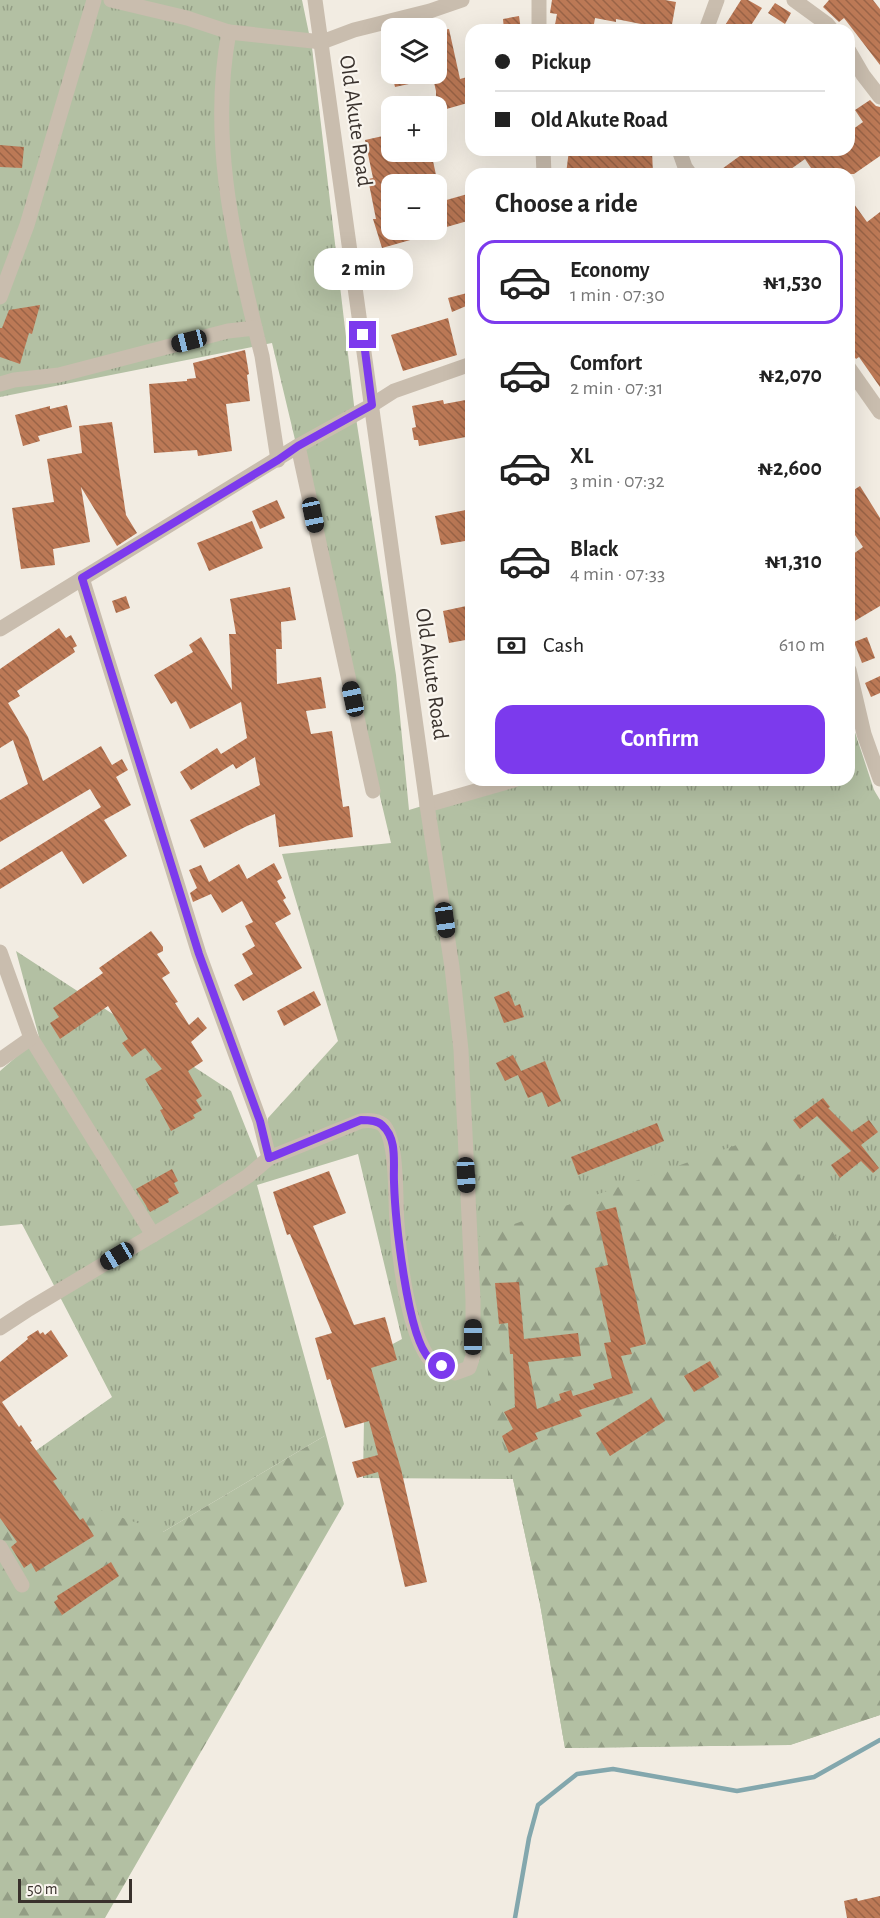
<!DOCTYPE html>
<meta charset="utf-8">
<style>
body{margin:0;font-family:"Alegreya Sans",sans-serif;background:#f6f6f6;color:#222;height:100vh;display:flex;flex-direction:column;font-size:22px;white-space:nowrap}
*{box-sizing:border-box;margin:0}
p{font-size:20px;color:#767676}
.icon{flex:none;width:33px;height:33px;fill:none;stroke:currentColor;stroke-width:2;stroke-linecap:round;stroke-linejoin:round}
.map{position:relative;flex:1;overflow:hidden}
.drawer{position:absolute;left:465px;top:168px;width:390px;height:618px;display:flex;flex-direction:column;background:#fff;border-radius:18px;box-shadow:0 6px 24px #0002}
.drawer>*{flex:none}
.hud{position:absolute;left:465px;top:24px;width:390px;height:132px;border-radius:18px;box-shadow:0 6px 24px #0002;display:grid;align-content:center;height:132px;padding:0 30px;background:#fff}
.tools{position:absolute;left:381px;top:18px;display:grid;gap:12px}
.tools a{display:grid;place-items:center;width:66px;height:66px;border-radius:12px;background:#fff;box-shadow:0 6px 24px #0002;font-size:30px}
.scale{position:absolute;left:18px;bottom:15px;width:114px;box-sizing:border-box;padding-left:6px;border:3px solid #39312c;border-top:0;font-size:16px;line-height:21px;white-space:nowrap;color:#39312c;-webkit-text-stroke:4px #f9f5ee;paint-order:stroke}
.end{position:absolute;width:27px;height:27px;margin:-14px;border:8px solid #7c3aed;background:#fff;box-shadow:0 0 0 3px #fff}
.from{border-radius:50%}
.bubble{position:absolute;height:42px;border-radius:18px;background:#fff;box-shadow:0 6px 24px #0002;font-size:20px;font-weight:600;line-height:42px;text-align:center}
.car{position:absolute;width:18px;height:36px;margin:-18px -9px;border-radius:8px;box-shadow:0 0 4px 2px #0007;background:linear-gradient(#222 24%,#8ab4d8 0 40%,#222 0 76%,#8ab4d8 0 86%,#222 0)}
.hud b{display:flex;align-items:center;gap:21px;height:57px;font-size:22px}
.hud b+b{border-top:2px solid #e0e0e0}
.hud i{width:15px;height:15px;background:#222}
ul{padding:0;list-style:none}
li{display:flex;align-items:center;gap:18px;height:84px;margin:0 12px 9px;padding:0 18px;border:3px solid transparent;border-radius:18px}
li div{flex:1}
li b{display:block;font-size:22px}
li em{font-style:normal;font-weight:600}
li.on{border-color:#7c3aed}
li>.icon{width:54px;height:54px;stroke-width:1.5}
h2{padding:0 30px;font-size:27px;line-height:72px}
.pay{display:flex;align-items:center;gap:15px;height:66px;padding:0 30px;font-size:22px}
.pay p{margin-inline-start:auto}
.cta{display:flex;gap:12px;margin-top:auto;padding:12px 30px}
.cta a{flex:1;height:69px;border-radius:18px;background:#7c3aed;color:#fff;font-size:24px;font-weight:600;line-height:69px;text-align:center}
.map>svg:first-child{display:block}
.grass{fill:url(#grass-tufts)}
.forest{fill:url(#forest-firs)}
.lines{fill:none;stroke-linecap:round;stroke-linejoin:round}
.stream{stroke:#83a7ad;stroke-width:4.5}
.building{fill:url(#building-back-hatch)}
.minor{stroke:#c9bdae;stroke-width:15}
.route{stroke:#7c3aed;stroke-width:8}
.labels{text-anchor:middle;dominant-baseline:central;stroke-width:4.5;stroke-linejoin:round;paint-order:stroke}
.street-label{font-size:22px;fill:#39312c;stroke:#f9f5ee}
</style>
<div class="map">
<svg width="880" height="1918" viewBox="0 0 880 1918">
<defs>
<pattern id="grass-tufts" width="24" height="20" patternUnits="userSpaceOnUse" patternTransform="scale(1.5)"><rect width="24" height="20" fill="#b3c0a3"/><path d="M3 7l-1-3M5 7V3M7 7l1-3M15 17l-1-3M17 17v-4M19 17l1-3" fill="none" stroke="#939d85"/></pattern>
<pattern id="forest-firs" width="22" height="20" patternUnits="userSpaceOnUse" patternTransform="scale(1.5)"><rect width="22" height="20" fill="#b3c0a3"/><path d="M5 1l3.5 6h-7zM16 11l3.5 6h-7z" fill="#939d85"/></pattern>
<pattern id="building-back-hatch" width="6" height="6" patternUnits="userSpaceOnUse" patternTransform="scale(1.5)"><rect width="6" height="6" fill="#bc7956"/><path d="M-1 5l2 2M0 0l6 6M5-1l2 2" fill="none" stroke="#9a6447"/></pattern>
</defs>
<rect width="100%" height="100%" fill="#f2ece2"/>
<!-- grass -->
<path class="grass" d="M0,0H302L312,48L354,405L396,675L409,810L507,780H849V714L874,790L880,800V1715L790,1745L565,1748L540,1604L513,1479L363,1478L365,1359L402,1339L358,1154L257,1185L326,1435L163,1532L63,1650L0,1476L112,1397L22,1224L0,1226V1071L39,1037L16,951L231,1091L260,1164L268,1118L338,1041L282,854L391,843L272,343L0,397Z"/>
<!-- forest -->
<g class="forest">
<path d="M773,1132L840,1244L880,1211V1715L790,1745L565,1748L540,1604L513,1479L490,1401L478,1237Z"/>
<path d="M326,1435L344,1504L105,1918H0V1475L163,1532Z"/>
</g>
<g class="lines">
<!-- stream -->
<path class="stream" d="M515,1918L529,1838L538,1805L577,1774L613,1769L737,1791L814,1777L880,1740"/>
</g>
<!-- building -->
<g class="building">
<path d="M552,0H665L676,2L671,30L616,19V22L595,18L593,30H554L557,14L550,13Z"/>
<path d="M741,0H748L762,8L748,30H722Z"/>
<path d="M829,0H873L880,9V65L844,18L839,22L823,7Z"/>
<path d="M775,3L791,13L785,24L768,13Z"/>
<path d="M519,16L521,30H504L503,19Z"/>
<path d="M449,29L460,79L471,76V102L436,112V91L432,74V79L395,87L392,74H436V31Z"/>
<path d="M870,100L876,106L880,107V156L854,174H815L805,159L784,174H715L748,150H849V132L863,122L855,110Z"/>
<path d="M392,134V152H431L438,184H392V230H434L435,233L382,248L373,219H376L368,179L373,178L365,140Z"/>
<path d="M0,145L24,147L22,168L0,167Z"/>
<path d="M569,150H632L631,152L652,151L653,174H566Z"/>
<path d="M471,193V220L436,230V203Z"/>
<path d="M849,197L867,222L880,212V387L859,357L856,359L849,350Z"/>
<path d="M471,292V304L452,312L448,298Z"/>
<path d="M40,305L32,334L29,333L20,364L0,357V328H2L9,310Z"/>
<path d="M448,318L457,355L403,371L391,335Z"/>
<path d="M245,350L249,374L247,375L250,401L226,404L232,451L198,456L197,450L154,453L149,384L187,381V379L196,378L193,363Z"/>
<path d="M471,399V436L419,446L418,440H414L412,428L416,427L412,406L443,400L444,404Z"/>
<path d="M67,405L72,427L38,436L40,441L23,446L15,415L50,406V409Z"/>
<path d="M112,422L126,515L137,533L117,546L81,487L90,542L53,549L55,565L21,569L12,508L54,502L47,459L82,453L79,426Z"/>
<path d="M860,486L880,518V606L853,622L849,616V557L863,547L849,526V493Z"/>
<path d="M277,500L285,518L260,529L252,511Z"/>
<path d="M471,509V540L441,545L435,516Z"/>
<path d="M252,521L263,548L209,571L197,543Z"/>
<path d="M290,587L296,620L281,622L282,649H276L277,684L321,677L326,708L306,711L311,734L332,731L343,807L349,806L353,837L279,847L275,814L247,826L204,848L190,820L260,785L255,757L236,769L233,764L191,790L180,772L217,748L221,754L247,738L241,702L190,729L176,701L171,704L154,675L193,652L189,645L201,637L232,690L229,634H236L230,599Z"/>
<path d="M126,596L130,608L116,613L112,601Z"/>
<path d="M471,605V639L449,643L443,611Z"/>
<path d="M59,628L66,638L71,635L77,646L73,648L75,652L17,691L20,696L8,703L28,737L43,781L101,746L112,765L122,759L128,770L116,777L131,805L104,820L127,856L83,884L62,851L0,889V870L101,807L90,789L0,842V800L28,784L13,740L0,748V669Z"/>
<path d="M867,637L875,658L862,663L854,642Z"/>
<path d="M880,676V693L871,697L865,683Z"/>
<path d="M274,863L282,878L277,881L286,898L283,900L291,914L275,923L302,968L243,1001L234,985L253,974L242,954L255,946L245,926L253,922L242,901L222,913L211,894L193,902L190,893L197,888L189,870L201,865L209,882L239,864L247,879Z"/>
<path d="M151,931L163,947V951L157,954L170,973L162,978L178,1002L175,1003L189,1025L198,1017L207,1028L191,1042L203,1061L188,1071L202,1096L196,1100L202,1110L193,1115L195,1118L171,1131L160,1110L163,1109L145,1079L162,1069L145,1048L132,1057L122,1043L128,1039L108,1006L60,1039L50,1023L59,1017L53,1008L103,973L99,968Z"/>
<path d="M314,991L321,1005L284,1026L277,1011Z"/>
<path d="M509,991L515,1006L520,1004L524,1017L504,1023L494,997Z"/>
<path d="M513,1055L521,1071L545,1061L561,1101L548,1107L542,1092L528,1098L518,1075L505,1081L496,1063Z"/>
<path d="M823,1098L830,1107L828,1108L852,1132L869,1120L878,1132L861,1145L879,1168L873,1173L861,1161L840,1178L831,1165L851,1151L817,1116L800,1129L793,1120Z"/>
<path d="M657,1123L664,1141L578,1175L571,1157Z"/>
<path d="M172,1169L178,1181L174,1183L179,1193L168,1199L169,1202L150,1212L136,1189Z"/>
<path d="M329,1171L346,1213L313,1226L354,1325L385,1317L397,1360L371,1368L401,1469L427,1582L405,1587L378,1472L357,1478L352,1462L378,1455L369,1421L345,1428L330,1379L327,1380L315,1338L332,1333L290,1234L287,1235L273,1192Z"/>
<path d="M616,1207L646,1344L630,1348L632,1354L621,1356L633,1393L579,1410L582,1416L535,1433L538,1439L509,1453L502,1436L513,1429L504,1412L515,1407L513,1354H510L508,1323L499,1324L495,1283L519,1282L524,1339L578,1333L581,1356L528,1362L537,1409L561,1400L559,1394L571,1390L573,1396L595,1389L593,1384L612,1378L604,1343L611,1342L595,1268L608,1265L596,1212Z"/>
<path d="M38,1330L40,1334L43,1332L45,1335L51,1330L68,1356L2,1402L19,1427L21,1425L32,1441L30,1442L57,1479L53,1481L80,1520L83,1518L94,1536L36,1572L31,1563L24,1568L11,1547L17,1542L0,1518V1362L28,1339L27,1337Z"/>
<path d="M710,1361L719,1377L694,1392L684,1376Z"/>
<path d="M651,1398L665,1421L610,1456L596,1433Z"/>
<path d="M111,1562L119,1576L62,1615L54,1602L58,1599L57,1596Z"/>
<path d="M880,1896V1918H847L844,1901L857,1898L858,1901Z"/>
</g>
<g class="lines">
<!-- minor -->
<g class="minor">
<path d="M111,0L187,18L229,32C210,132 231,231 255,328"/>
<path d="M539,0V30"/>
<path d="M794,0L827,24L832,30"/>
<path d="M706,30L717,0"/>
<path d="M229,32L322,42L354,30L430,11L462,0"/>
<path d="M849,51L863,75L880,97"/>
<path d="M543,150L544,174"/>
<path d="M679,150L685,167L690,174"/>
<path d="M0,297L27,225L94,0"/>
<path d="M849,368L880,412"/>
<path d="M0,384L14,380L59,375L228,331L255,328L262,356L278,460"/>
<path d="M298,446L373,791"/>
<path d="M82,578L199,954L260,1121L269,1158"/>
<path d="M0,629L298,446L372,405L394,391L471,364"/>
<path d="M849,670L864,734L880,779"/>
<path d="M427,805L514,780"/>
<path d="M0,952L31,1038L153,1235"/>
<path d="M0,1060L31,1038"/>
<path d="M0,1328L29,1309L201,1206L248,1176L269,1158L361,1121C368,1120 377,1120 383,1125C398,1139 395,1201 397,1223C399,1259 408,1328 428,1357C433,1364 447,1369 455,1373L469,1368L473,1356V1300L461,1050L452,967L427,805L315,0"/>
<path d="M0,1547L22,1585"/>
</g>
</g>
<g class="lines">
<!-- route -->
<path class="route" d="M363,335L372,405L298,446L278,460L82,578L199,954L260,1121L269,1158L361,1120C368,1120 377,1120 382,1125C398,1139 393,1164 394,1182C395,1215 407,1339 430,1359C433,1362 439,1364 442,1366"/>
</g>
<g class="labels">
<!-- street labels -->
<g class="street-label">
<text transform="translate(356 121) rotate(82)">Old Akute Road</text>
<text transform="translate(432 674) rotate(82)">Old Akute Road</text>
</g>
</g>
</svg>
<div class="tools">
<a><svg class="icon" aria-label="layers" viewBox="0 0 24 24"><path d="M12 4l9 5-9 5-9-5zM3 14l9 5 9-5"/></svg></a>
<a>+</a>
<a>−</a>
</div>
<div class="scale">50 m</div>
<i class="end from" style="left:442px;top:1366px"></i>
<i class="end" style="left:363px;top:335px"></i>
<div class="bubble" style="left:314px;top:248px;width:99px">2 min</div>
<i class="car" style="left:189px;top:341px;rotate:256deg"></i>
<i class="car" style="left:313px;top:515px;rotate:168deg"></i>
<i class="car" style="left:353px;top:699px;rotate:348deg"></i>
<i class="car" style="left:445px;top:920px;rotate:172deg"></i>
<i class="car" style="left:466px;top:1175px;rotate:177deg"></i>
<i class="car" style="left:117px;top:1256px;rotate:239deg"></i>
<i class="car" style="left:473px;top:1337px;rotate:0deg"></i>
<div class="hud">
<b><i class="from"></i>Pickup</b>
<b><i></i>Old Akute Road</b>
</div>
<section class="drawer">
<h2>Choose a ride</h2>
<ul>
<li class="on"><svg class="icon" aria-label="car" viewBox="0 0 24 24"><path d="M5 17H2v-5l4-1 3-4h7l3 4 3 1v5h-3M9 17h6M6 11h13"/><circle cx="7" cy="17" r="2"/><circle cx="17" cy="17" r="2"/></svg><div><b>Economy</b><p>1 min · 07:30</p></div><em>₦1,530</em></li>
<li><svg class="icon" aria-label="car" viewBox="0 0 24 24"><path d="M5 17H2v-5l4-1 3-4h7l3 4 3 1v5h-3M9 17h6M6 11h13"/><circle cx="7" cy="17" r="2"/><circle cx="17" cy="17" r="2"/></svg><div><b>Comfort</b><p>2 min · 07:31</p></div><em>₦2,070</em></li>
<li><svg class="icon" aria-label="car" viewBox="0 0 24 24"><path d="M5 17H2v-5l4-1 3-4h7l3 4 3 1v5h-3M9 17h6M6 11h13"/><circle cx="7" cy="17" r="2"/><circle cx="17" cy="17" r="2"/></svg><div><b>XL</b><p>3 min · 07:32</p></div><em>₦2,600</em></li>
<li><svg class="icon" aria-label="car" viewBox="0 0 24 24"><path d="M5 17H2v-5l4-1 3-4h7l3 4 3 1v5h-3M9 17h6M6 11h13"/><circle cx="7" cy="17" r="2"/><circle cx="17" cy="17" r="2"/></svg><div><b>Black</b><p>4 min · 07:33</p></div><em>₦1,310</em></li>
</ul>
<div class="pay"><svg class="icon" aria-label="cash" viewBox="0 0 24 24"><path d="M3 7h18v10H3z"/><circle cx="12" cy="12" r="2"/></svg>Cash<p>610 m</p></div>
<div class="cta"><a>Confirm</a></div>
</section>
</div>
